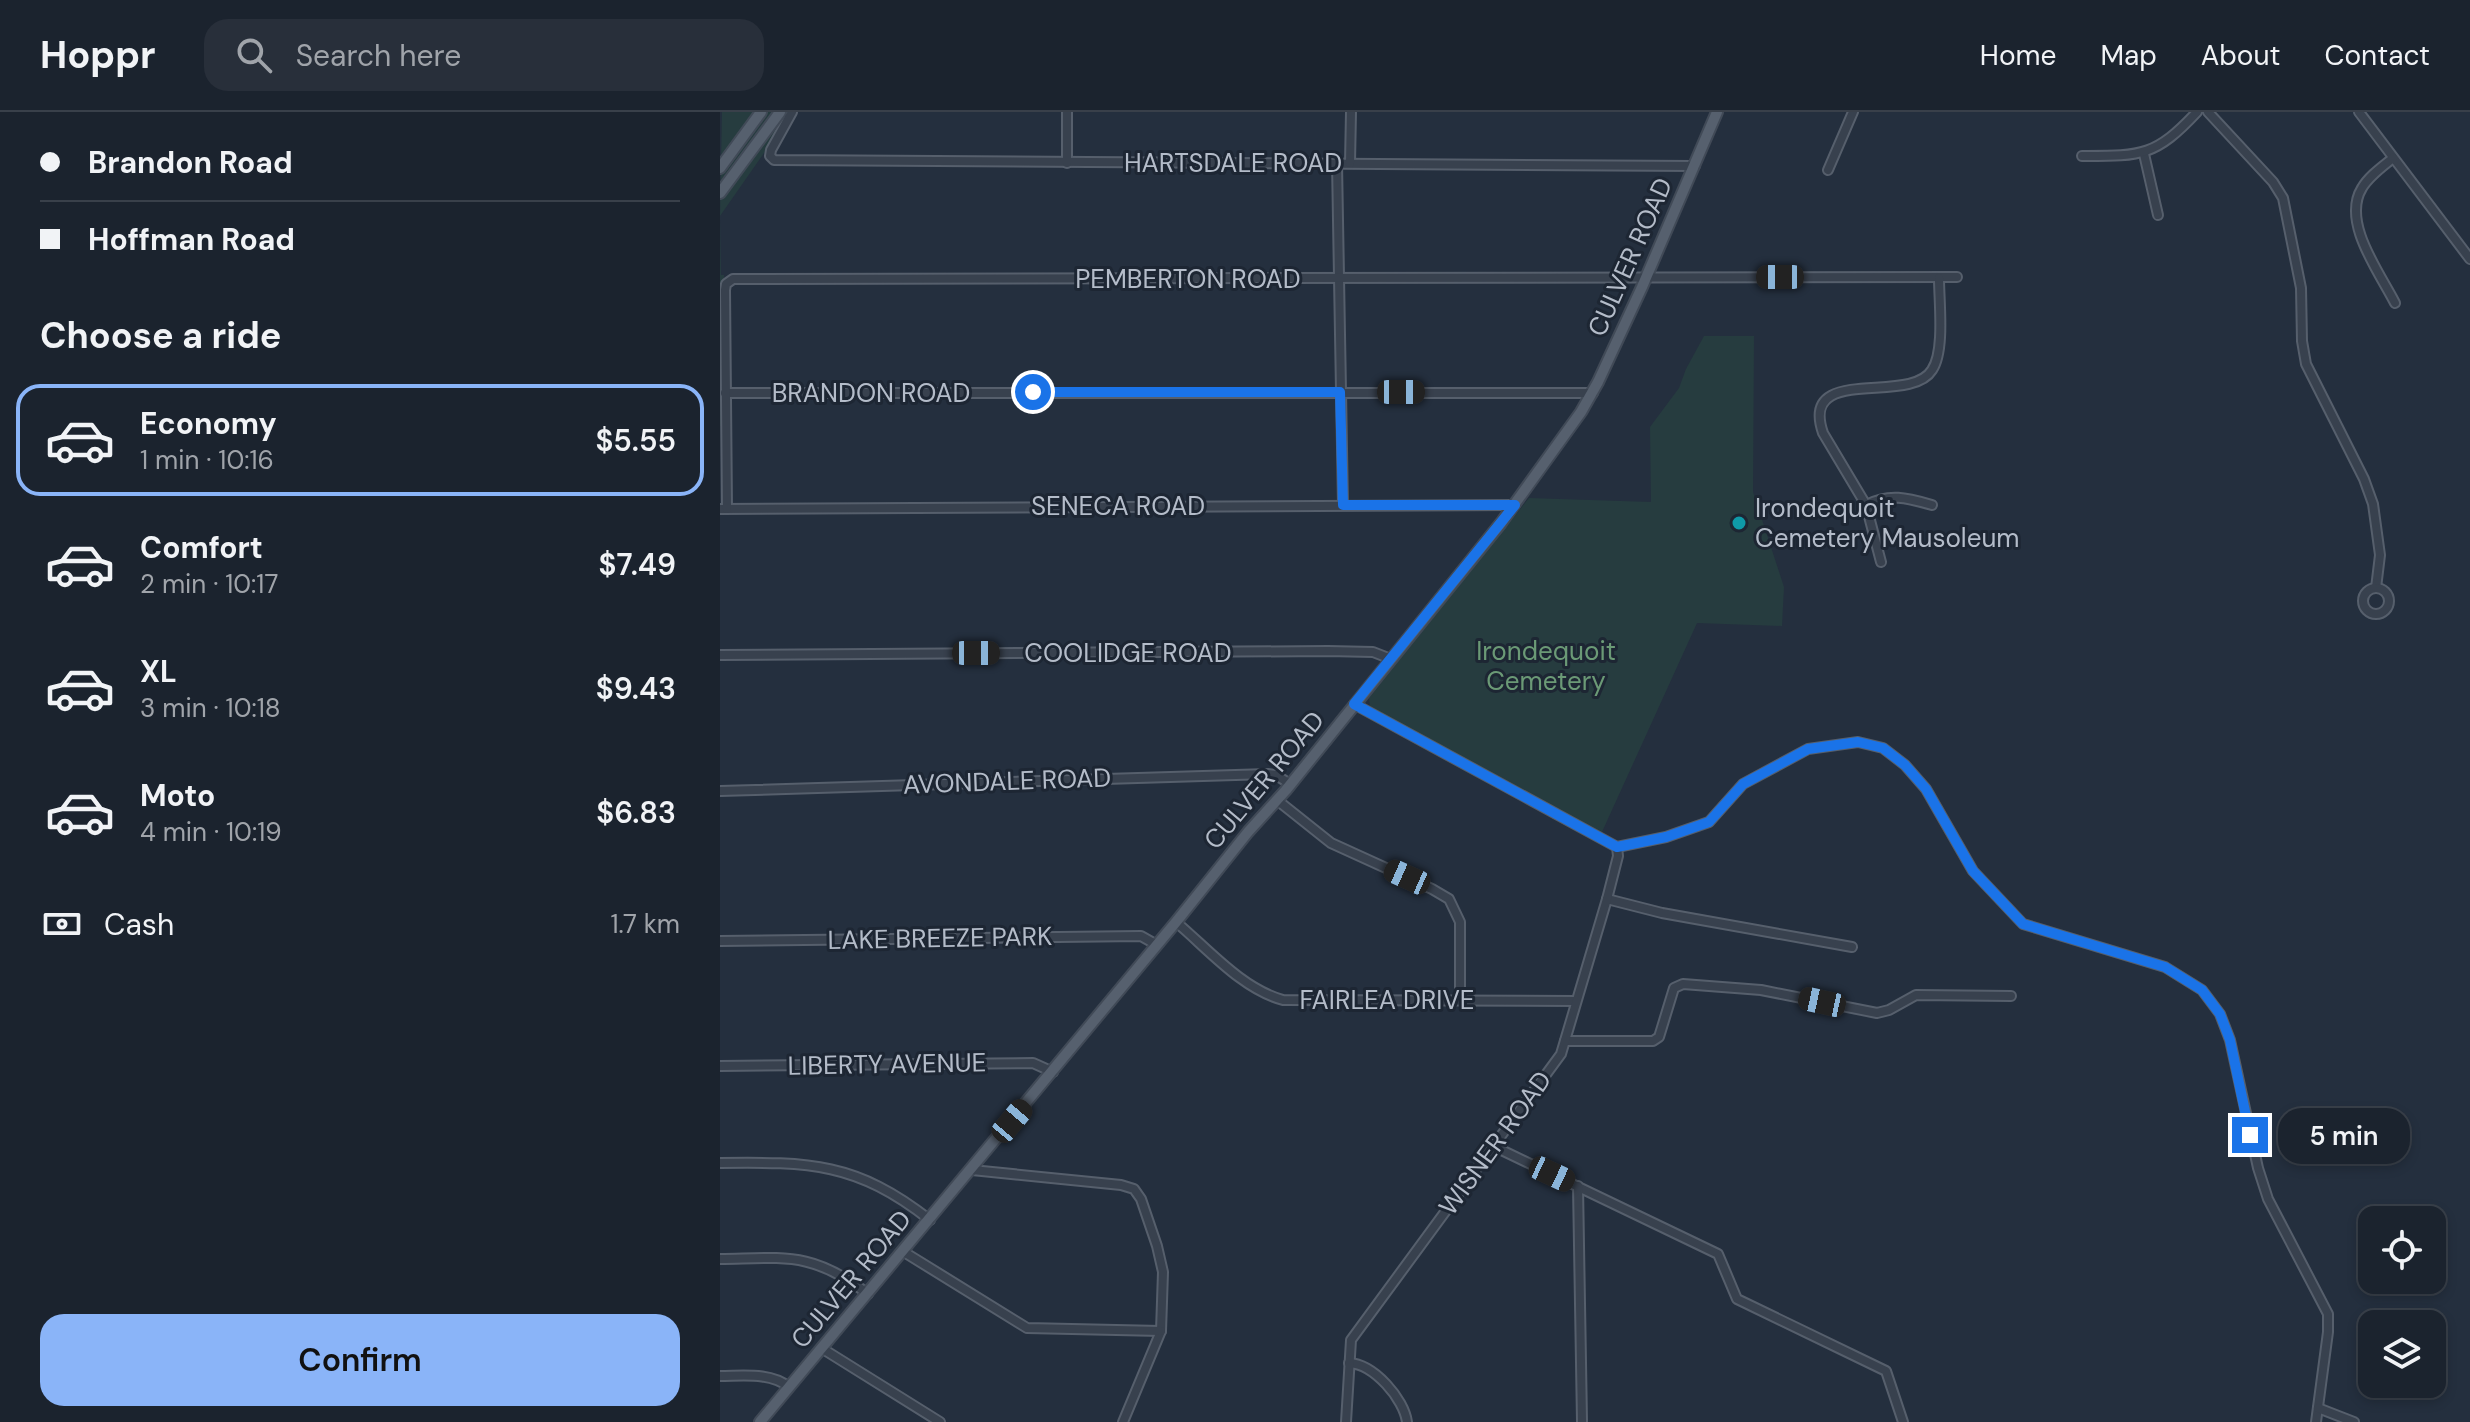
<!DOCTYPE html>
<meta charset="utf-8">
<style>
body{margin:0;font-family:"DM Sans",sans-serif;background:#282f3a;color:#f1f3f6;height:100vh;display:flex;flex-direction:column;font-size:30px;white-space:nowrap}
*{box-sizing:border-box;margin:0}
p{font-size:26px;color:#a0a4aa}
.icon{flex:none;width:44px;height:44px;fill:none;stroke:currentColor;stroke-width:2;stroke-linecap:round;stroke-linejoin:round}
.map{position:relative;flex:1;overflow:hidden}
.panel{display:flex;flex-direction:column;background:#1b232e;width:720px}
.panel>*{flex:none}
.hud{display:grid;align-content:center;height:176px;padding:0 40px;background:#1b232e}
.controls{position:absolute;left:1638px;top:1094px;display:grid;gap:16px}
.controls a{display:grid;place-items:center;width:88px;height:88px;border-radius:16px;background:#1b232e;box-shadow:0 4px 12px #0003,0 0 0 2px #39404a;font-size:40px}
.end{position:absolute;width:36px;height:36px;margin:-18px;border:10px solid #1a73e8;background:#fff;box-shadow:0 0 0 4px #fff}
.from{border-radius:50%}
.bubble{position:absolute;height:56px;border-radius:24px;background:#1b232e;box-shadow:0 4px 12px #0003,0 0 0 2px #39404a;font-size:26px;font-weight:600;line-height:56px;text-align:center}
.car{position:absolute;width:24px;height:48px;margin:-24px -12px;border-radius:10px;box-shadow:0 0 6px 2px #0007;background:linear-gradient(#222 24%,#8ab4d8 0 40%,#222 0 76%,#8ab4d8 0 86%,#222 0)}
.hud b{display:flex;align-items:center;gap:28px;height:76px;font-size:30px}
.hud b+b{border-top:2px solid #39404a}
.hud i{width:20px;height:20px;background:#f1f3f6}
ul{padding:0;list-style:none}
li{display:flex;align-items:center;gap:24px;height:112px;margin:0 16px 12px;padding:0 24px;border:4px solid transparent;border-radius:24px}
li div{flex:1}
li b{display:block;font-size:30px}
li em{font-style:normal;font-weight:600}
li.current{border-color:#8ab4f8}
li>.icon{width:72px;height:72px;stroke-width:1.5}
h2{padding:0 40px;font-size:36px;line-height:96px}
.pay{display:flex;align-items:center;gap:20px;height:88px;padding:0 40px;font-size:30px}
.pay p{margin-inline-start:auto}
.primary-button{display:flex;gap:16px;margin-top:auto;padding:16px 40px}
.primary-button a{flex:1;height:92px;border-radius:24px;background:#8ab4f8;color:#111;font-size:32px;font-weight:600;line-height:92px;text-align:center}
header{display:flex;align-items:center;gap:48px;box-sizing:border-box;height:112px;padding:0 40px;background:#1b232e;border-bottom:2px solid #39404a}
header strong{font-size:38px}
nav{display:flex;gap:44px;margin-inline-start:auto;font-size:28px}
.search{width:560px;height:72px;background:#282f3a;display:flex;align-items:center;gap:20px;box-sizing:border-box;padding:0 28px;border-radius:24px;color:#a0a4aa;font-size:30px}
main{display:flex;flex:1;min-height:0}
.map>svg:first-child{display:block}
.green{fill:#263c3f}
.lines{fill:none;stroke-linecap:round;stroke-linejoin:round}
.minor-casing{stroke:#565f6c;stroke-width:12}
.major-casing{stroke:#414a57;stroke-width:14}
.minor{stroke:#38414e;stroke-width:8}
.major{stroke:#56606e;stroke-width:10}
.route{stroke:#1a73e8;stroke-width:10}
.culture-dot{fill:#0f9aa8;stroke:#1d2633;stroke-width:3}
.labels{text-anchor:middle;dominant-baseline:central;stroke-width:6;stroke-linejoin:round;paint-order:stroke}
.street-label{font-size:26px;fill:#b4bcc9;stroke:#1d2633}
.poi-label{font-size:26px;fill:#b4bcc9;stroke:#1d2633;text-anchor:start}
.park-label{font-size:26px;fill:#6b9a76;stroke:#1d2633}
</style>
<header>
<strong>Hoppr</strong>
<div class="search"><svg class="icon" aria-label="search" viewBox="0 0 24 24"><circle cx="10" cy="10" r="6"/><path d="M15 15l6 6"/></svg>Search here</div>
<nav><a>Home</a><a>Map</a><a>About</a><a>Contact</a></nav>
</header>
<main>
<section class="panel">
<div class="hud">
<b><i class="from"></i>Brandon Road</b>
<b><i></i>Hoffman Road</b>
</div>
<h2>Choose a ride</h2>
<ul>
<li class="current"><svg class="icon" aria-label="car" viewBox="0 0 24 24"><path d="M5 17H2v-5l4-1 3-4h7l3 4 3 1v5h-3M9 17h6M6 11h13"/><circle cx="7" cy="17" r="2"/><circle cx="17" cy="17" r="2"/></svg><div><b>Economy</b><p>1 min · 10:16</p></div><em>$5.55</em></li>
<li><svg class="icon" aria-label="car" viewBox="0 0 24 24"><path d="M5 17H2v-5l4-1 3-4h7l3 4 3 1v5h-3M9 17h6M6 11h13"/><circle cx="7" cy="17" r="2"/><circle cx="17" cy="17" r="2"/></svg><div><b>Comfort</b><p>2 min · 10:17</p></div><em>$7.49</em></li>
<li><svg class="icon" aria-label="car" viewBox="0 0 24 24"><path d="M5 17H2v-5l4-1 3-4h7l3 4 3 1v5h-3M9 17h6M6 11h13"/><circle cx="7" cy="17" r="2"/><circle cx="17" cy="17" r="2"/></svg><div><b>XL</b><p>3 min · 10:18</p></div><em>$9.43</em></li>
<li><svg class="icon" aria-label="car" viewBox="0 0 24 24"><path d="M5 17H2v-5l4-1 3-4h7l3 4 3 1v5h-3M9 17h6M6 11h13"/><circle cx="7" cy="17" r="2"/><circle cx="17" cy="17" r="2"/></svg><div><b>Moto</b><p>4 min · 10:19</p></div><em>$6.83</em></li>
</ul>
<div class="pay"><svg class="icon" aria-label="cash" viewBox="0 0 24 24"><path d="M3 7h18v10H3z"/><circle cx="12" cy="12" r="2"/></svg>Cash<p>1.7 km</p></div>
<div class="primary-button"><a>Confirm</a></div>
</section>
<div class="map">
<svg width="1750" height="1310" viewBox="0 0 1750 1310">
<rect width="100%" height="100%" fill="#242f3e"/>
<!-- green -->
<g class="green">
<path d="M2,0H69L53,28L0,104Z"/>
<path d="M0,108L1,163H4L3,314H0Z"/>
<path d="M984,224H1034L1033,380L1064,475L1062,514L977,511L882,720L656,598L650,594L649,586L809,386L931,390L930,315L959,276L966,257Z"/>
</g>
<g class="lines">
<!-- minor casing -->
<g class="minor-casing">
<g id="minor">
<path d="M72,0L51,38L50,44L54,48L975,54"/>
<path d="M1488,0L1553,70L1563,86L1581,176L1582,229L1586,252L1644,367L1653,392L1660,443L1656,476"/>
<path d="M1639,0L1750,147"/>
<path d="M1424,42L1438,103"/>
<path d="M1362,44C1421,44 1435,45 1477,0"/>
<path d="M1673,46C1662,55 1649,64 1642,76C1621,110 1660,161 1675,191"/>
<path d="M347,51V0"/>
<path d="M617,51L623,393"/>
<path d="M630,51L631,0"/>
<path d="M1108,58L1133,0"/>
<path d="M5,281H873"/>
<path d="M1146,393C1170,381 1187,386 1212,393"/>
<path d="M0,397L795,393"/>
<path d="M7,397L5,178L6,172L13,167L1237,165"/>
<path d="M1161,450L1146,393L1103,321C1079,251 1190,294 1212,258C1225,239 1219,190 1219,166"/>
<circle cx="1656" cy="489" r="13"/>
<path d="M0,543L608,539L653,540L671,547"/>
<path d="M634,592L897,735L946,725L989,710L1023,672L1088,637L1138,630L1163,636L1185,653L1206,677L1253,759L1303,812L1445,855L1482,878L1500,902L1510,928L1538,1056L1548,1087L1608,1202V1220L1596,1310"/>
<path d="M0,679L548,662L556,663L570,672"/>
<path d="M557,688L611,731L712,777L729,787L740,810V888"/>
<path d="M887,787L942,801L1132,835"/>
<path d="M456,810C488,837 522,877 563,888L856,889"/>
<path d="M0,829L421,824L437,833"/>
<path d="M845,929H933L939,925L954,876L963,872L1041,878L1157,901L1169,898L1196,883L1291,884"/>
<path d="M0,954L313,951L333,960"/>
<path d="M773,1034L998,1142L1017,1187L1166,1259L1183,1310"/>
<path d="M0,1051C90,1050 136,1050 210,1108"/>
<path d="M252,1058L401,1073L414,1077L421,1087L437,1134L443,1160L441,1219L403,1310"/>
<path d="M858,1074L862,1309"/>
<path d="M184,1140L307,1216L441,1219"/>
<path d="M0,1147C66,1146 92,1139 148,1182"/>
<path d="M103,1237L220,1310"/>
<path d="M629,1251C654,1252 684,1287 687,1310"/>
<path d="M0,1264C23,1264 50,1260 69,1275"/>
<path d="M1598,1296L1634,1310"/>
<path d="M626,1310L631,1228L841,942L887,787L898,744L897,735"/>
</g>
</g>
<!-- major casing -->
<g class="major-casing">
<g id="major">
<path d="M0,56L41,0"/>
<path d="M0,81L60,0"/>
<path d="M40,1310L456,810L528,720L566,678L781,411L861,300L878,270L922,175L997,0"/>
</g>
</g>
<!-- minor -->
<use href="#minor" class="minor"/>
<!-- major -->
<use href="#major" class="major"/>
</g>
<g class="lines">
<!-- route -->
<path class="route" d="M313,280H620L623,393H795L634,592L897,735L946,725L989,710L1023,672L1088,637L1138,630L1163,636L1185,653L1206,677L1253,759L1303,812L1445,855L1482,878L1500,902L1510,928L1530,1023"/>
</g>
<!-- markers -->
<circle class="culture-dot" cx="1019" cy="411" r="8"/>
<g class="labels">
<!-- street labels -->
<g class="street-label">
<text x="513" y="51">HARTSDALE ROAD</text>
<text transform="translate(910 145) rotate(-66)">CULVER ROAD</text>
<text x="468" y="167">PEMBERTON ROAD</text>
<text x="151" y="281">BRANDON ROAD</text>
<text x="398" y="394">SENECA ROAD</text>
<text x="408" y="541">COOLIDGE ROAD</text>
<text transform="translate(544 668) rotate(-50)">CULVER ROAD</text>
<text transform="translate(287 669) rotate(-2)">AVONDALE ROAD</text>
<text transform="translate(220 826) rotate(-1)">LAKE BREEZE PARK</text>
<text x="667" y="888">FAIRLEA DRIVE</text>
<text transform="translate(167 952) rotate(-1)">LIBERTY AVENUE</text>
<text transform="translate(775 1031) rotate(-54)">WISNER ROAD</text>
<text transform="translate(131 1167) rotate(-50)">CULVER ROAD</text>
</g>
<!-- poi labels -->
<g class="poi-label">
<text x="1035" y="396">Irondequoit<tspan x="1035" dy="30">Cemetery Mausoleum</tspan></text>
</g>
<!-- park labels -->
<g class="park-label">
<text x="826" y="539">Irondequoit<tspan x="826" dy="30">Cemetery</tspan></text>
</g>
</g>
</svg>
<div class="controls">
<a><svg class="icon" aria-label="locate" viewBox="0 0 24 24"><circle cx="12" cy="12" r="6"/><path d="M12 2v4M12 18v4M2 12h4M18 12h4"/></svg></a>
<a><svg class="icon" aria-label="layers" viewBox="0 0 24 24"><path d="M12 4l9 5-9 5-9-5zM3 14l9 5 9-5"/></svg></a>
</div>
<i class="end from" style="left:313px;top:280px"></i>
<i class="end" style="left:1530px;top:1023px"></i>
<div class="bubble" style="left:1558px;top:996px;width:132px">5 min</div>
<i class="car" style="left:1060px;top:165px;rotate:270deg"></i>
<i class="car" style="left:681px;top:280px;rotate:90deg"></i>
<i class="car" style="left:256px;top:541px;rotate:90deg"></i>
<i class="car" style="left:687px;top:765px;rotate:294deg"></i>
<i class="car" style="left:1102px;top:890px;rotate:282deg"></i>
<i class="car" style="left:292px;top:1009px;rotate:40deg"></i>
<i class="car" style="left:832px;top:1062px;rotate:115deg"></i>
</div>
</main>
